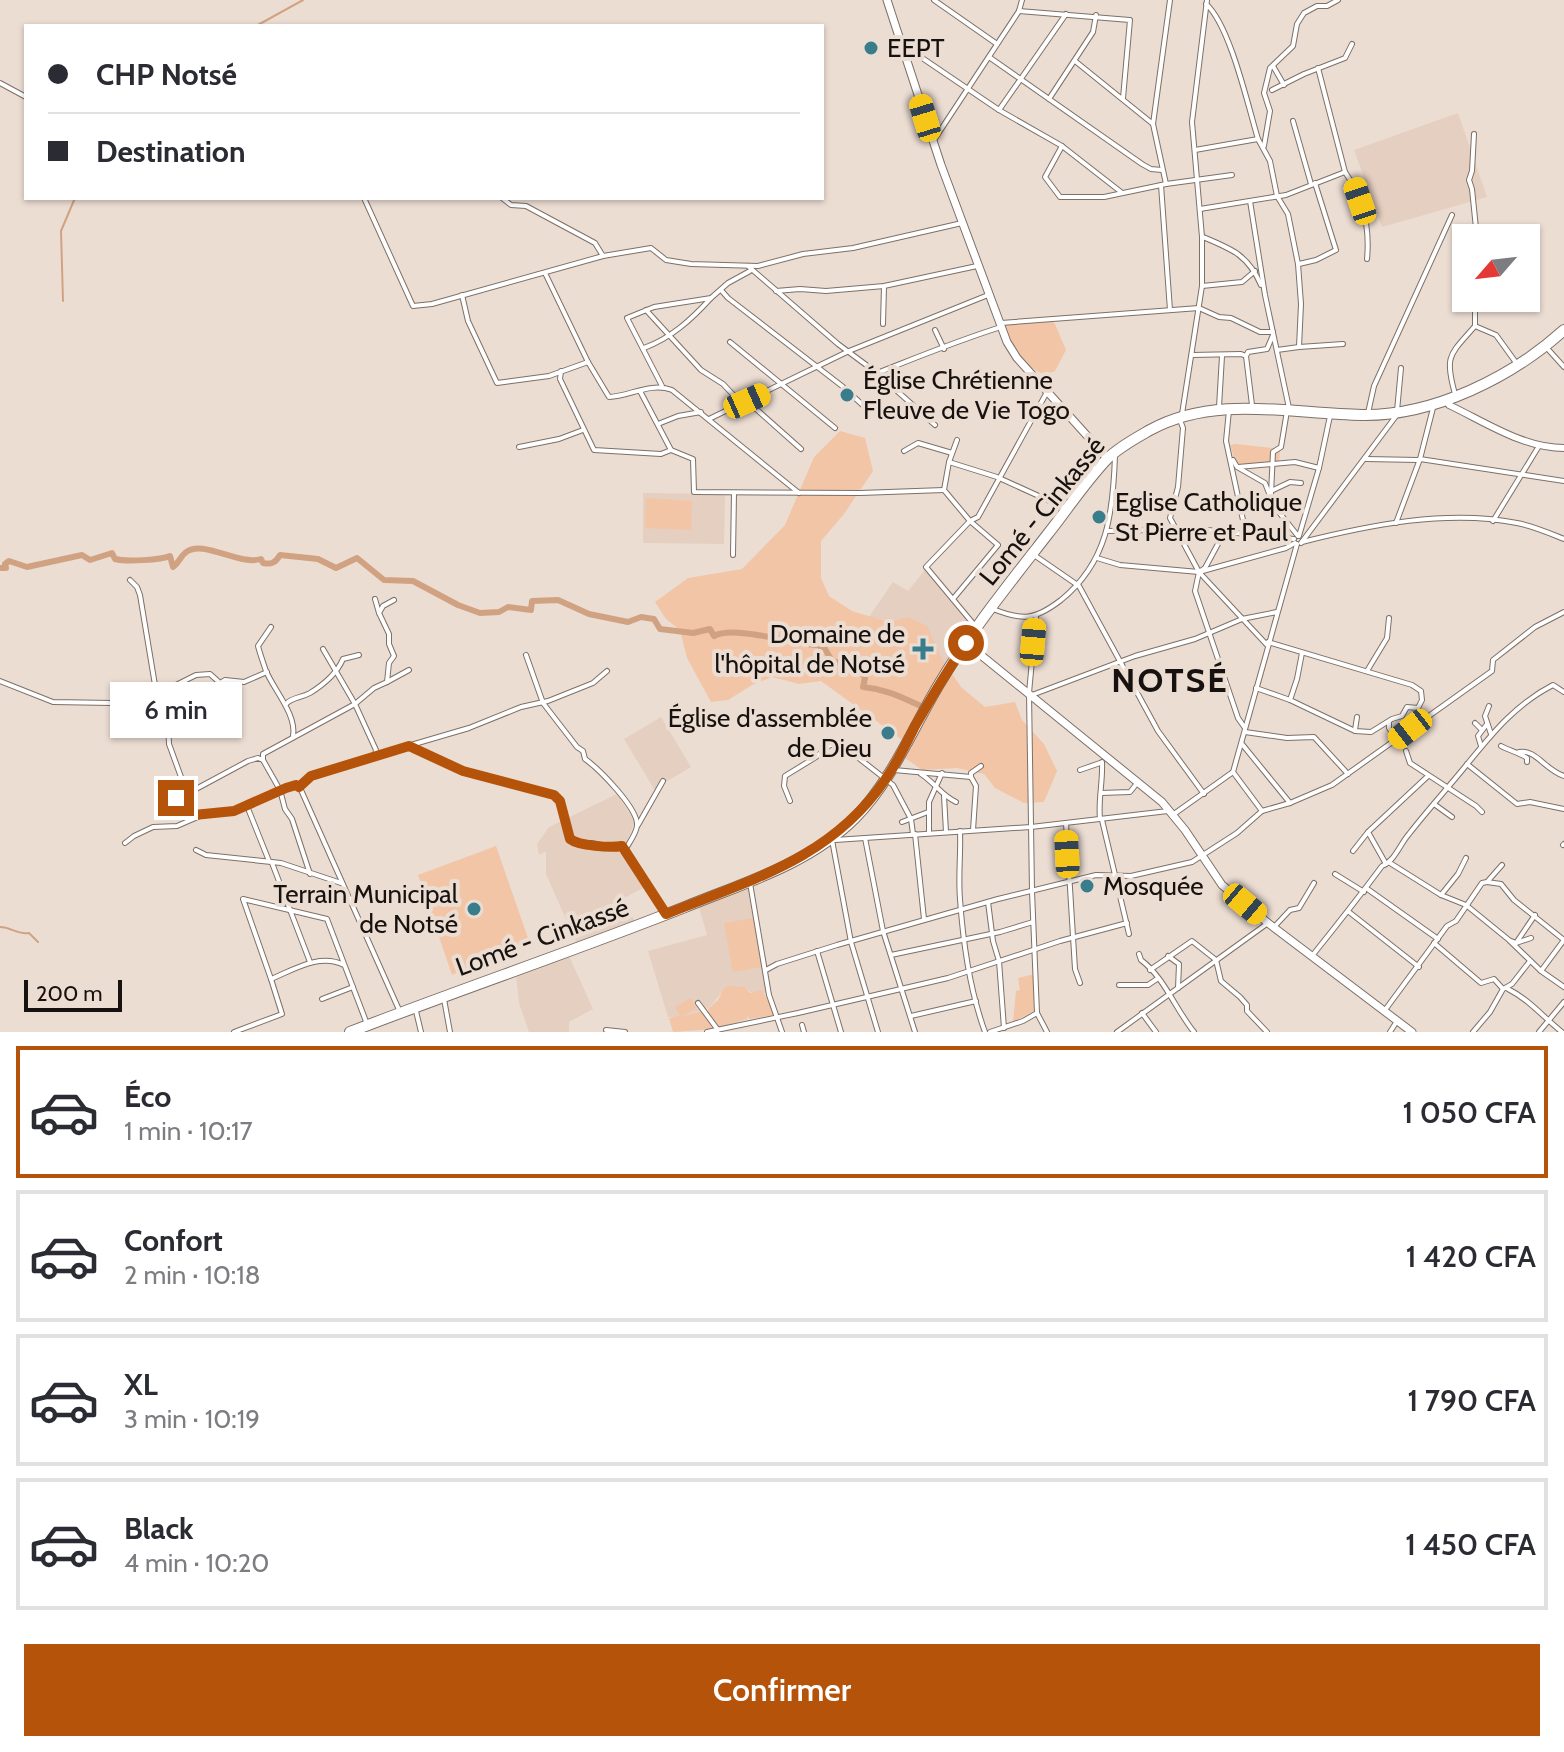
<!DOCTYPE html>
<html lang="fr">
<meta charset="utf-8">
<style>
body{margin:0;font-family:Cabin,sans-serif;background:#f2f2f3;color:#2b2b33;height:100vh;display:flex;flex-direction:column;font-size:30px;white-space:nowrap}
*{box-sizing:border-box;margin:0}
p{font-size:26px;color:#7c7c81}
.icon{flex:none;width:44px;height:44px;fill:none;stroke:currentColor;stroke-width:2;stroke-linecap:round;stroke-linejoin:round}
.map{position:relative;height:1032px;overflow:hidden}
.sheet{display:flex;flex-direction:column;background:#fff;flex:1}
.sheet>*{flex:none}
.hud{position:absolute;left:24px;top:24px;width:800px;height:176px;border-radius:0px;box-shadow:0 2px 6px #0004;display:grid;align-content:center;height:176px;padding:0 24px;background:#fff}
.needle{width:52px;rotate:242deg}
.controls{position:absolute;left:1452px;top:224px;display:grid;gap:16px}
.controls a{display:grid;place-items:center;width:88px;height:88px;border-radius:0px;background:#fff;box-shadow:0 2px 6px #0004;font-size:40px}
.scale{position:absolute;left:24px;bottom:20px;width:98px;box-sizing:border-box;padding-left:8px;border:4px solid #17120f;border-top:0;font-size:22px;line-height:28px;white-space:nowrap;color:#17120f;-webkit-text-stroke:6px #ecddd3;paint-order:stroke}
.end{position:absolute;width:36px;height:36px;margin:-18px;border:10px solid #b45309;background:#fff;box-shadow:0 0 0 4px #fff}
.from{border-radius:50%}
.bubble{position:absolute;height:56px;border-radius:0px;background:#fff;box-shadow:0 2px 6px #0004;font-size:26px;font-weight:600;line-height:56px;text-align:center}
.car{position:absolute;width:24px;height:48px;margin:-24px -12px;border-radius:10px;box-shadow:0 0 6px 2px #0007;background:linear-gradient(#f5c518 24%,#345 0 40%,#f5c518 0 76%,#345 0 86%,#f5c518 0)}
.hud b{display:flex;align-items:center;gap:28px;height:76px;font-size:30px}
.hud b+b{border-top:2px solid #e1e1e2}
.hud i{width:20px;height:20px;background:#2b2b33}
ul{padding:14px 0 0;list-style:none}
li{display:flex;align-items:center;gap:24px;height:132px;margin:0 16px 12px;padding:0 8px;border:4px solid #e1e1e2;border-radius:0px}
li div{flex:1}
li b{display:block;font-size:30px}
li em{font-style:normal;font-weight:600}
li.on{border-color:#b45309}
li>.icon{width:72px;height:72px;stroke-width:1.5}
.action{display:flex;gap:16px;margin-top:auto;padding:16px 24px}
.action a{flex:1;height:92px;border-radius:0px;background:#b45309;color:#fff;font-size:32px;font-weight:600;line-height:92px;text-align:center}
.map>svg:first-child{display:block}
.built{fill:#e5cfc0}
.green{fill:#f2c5a6}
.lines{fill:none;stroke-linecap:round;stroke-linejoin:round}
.stream{stroke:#d1a282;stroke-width:2}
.river{stroke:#d1a282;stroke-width:6}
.minor-casing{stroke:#7d7067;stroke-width:6}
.tertiary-casing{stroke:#7d7067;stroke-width:8}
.secondary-casing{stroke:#7d7067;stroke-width:9}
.trunk-casing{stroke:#7d7067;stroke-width:12}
.minor{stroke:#fff;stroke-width:4}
.tertiary{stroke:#fff;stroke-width:6}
.secondary{stroke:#fff;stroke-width:7}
.trunk{stroke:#fff;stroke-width:10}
.route{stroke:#b45309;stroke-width:10}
.poi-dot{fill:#397d8d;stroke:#ecddd3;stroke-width:3}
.labels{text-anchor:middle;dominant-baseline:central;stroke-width:8;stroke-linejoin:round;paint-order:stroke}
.poi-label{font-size:26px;fill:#17120f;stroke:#ecddd3;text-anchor:start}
.street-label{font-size:26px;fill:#17120f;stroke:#ecddd3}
.district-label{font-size:34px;font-weight:bold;letter-spacing:2px;fill:#17120f;stroke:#ecddd3}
</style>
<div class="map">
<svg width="1564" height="1032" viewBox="0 0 1564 1032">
<rect width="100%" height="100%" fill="#ecddd3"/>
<!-- built -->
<g class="built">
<path d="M1458,113L1487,197L1382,227L1354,150Z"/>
<path d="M643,493L725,494L724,544L643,543Z"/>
<path d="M925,570L962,609L972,626L934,685L862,627L893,582L908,591Z"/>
<path d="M661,717L691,767L654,789L624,739Z"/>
<path d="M617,794L635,821L625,846L626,855L647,886L624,898L635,922L577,944L546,874V851L539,855L537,844L549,827Z"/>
<path d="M747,885L767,993L750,992L745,987L725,988L709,1008L680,1017H668L648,951L707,935L698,904Z"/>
<path d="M569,956L593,1009L569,1022V1032H529L519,1003L516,975Z"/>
</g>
<!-- green -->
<g class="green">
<path d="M1050,320L1055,324L1066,350L1055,371L1046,375C1022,367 1012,346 1003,324Z"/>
<path d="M840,431L865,438L873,471L844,514L821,541V578L829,596L852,611L888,622L908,617L927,626L942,659L961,687L985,707L1015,702L1022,720L1044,744L1057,771L1044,802L1024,803L995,788L984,774L957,768L922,770L905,758L912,747L821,681L799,684L772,677L752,685L728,700L711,702L687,658L680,630L666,619L655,602L688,578L742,569L785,525L814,457Z"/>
<path d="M1236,444L1280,449L1279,465L1262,463L1237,466L1230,445Z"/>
<path d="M646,498L692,501L691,530L645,528Z"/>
<path d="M496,846L529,941L452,975L418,875Z"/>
<path d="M753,918L762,967L733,972L724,923Z"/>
<path d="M1035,974L1034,1011L1013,1022L1016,991L1020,990L1018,978Z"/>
<path d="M731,986L745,987L750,993L762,990L776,1015L749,1019L748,1016L747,1019L718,1028L708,1013V1009L718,1000L724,988Z"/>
<path d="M691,998L696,1008L683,1016L702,1011L714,1029L673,1032L669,1018L680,1016L675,1007Z"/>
</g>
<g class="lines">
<!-- stream -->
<g class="stream">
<path d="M256,26L303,0"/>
<path d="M63,301L61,231L75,198"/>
<path d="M0,927C11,927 17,935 29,933L38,942"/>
</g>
<!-- river -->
<path class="river" d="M0,568H6L5,564L9,561L27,567L82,555L90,560L112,553L115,559C126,562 161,560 170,556L173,567C179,563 180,557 185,553C202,538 238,566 261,559L263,563C272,565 276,562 280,555L318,559L336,568L357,558L384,580L413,581L458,605L480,613L499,612L508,607L531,610L532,601L558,600L589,614L628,622L641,617L654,619L660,629L693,633L710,629L714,636C734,625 793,644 818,645L825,649L832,661L860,669L865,678L863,687C885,689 899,696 921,706"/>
<!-- minor casing -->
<g class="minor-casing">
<g id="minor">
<path d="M934,0L997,44"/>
<path d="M1206,4C1230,25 1248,106 1258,139"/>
<path d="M1019,11L1130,20L1123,98"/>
<path d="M903,45L999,110L1062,146L1121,192"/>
<path d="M989,57L1142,164L1151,169L1162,170"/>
<path d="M1075,61L1153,124"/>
<path d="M1273,66L1284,85"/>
<path d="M0,83L26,97"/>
<path d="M1272,90L1304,74L1345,58L1352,44"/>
<path d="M1049,99L1093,32L1096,15"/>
<path d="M999,110L1066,14"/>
<path d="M1293,121L1311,184"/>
<path d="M1474,134L1472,171L1469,180L1472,189L1477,238"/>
<path d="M934,140L1019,11L1022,0"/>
<path d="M1062,146L1045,177L1060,197H1104L1166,184L1232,175"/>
<path d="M1264,146L1270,111L1264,93L1270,68L1293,46L1297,24L1304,13L1317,6H1327L1338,0"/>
<path d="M1195,150L1258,139L1270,161L1277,196L1288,214L1298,264L1301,304L1299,347L1277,350"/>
<path d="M1345,172C1363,198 1370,228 1367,259"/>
<path d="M1166,184L1153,124L1170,0"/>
<path d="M1161,185L1170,310"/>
<path d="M364,198L413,306L432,304L603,256"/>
<path d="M502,198L511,205L526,206L595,243L603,256L651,248L666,260L691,264L758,266L803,254L853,248L962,223"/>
<path d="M1250,201L1265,295L1289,408"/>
<path d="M1200,209L1286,195L1345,172L1318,68"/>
<path d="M1203,237C1232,249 1248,255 1261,285"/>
<path d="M1299,264L1316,260L1336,250L1315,183"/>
<path d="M748,266L838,344L877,373L935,425"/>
<path d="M545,273L588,362L609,397C630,396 651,382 672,390L799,493"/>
<path d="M1202,286L1242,282L1255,271"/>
<path d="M721,290L728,298L842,386L867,409"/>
<path d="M776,291L800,289L826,291L884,286L977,266"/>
<path d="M462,295L468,321L497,383L549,376L588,362"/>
<path d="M646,310L701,370L723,384L741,403"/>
<path d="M1001,323L1199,308L1219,317L1231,318L1260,332H1273"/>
<path d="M883,324L884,286"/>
<path d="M1475,326L1496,335L1517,364"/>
<path d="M935,330L944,349"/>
<path d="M730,342L835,428"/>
<path d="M1299,347L1343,344"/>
<path d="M1546,347L1564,367"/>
<path d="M644,348C671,338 691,320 711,298"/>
<path d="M1192,355L1241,354L1246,356L1248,352L1267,349L1273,335"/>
<path d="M1246,356L1252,405"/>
<path d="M561,371L560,379L594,450L661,454L671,450"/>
<path d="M877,373C918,357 959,340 1001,327"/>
<path d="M662,386L627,318L654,307L711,298L728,283L750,271"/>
<path d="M640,391L671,450L693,459L694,492L860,493L944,490"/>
<path d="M1455,394C1444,355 1450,355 1475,326V298"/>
<path d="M747,401L801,449"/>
<path d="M1219,407L1222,356"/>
<path d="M1229,410L1226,441L1246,534"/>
<path d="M1397,411L1401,368"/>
<path d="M1368,413L1374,386L1452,215"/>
<path d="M1182,414L1202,286V237L1192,122L1207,0"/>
<path d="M709,419L849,351L988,295"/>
<path d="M1180,420L1183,428L1178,487L1170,518L1199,572L1267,645"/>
<path d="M658,424L678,416L701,412"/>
<path d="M519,447L559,439L583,430"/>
<path d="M904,451L918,443L952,453"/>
<path d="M1366,459L1418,460"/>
<path d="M1420,459L1564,481"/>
<path d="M1233,460L1237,467L1265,483L1274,506L1298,536"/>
<path d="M949,462L997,477L1065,508"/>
<path d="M1238,467L1295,462L1319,468"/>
<path d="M1271,491L1290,482L1301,483"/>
<path d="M1271,494L1273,452L1281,447L1287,411"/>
<path d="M1493,521L1539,446"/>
<path d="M1396,523L1420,459L1433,408"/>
<path d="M1107,531L1198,529L1294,539"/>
<path d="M1225,531L1205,568L1199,572L1195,591L1238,718L1245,728"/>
<path d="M1299,536L1319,468L1330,416"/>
<path d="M1302,542C1370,525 1447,509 1517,523C1533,526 1549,533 1564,539"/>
<path d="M1301,543L1396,416"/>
<path d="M733,555L734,493"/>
<path d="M1034,555L1079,586L1158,731L1204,794"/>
<path d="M1097,558L1120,565L1199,572L1286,548L1295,543"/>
<path d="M130,580L137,587L140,595L158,703L160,698L168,723L169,744L181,777L183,796L194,815L198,816"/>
<path d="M375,599L379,613"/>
<path d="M953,599L998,545L970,521L944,490L949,462L957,440"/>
<path d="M993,609C1023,621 1035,620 1061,600C1108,562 1113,513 1115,456"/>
<path d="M1036,617L1029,693L1032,891L1037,1013L1047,1032"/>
<path d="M271,627L258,646C260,654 263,662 266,671C274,690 297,715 293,736"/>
<path d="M976,627L926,567L970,521L978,517L1047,392"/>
<path d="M323,649L355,704L376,750L375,755"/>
<path d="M526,655L543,703L577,747L583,751L585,759C599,769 639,809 637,826C636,834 629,843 625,850"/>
<path d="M1367,671L1387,638L1389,618"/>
<path d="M0,681L53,702L112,703L133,708L158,703"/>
<path d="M387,682L409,670"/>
<path d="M1256,688L1290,700L1355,731L1371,732L1392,719L1402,716L1407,707L1418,708L1422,700L1421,691L1412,685L1268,642"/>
<path d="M158,694L196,675L210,674L220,683L225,680L244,682L267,672"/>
<path d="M1032,695L1135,656L1195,639L1242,619L1277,612"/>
<path d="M1290,700L1297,679L1302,653"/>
<path d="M286,704C292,697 301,698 310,693C323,685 337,673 343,659L359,655"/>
<path d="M1489,706L1485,716L1491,734"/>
<path d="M1389,722V728L1397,739"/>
<path d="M1475,723L1481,729"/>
<path d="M1355,730L1357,717"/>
<path d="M1245,732L1287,738L1314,737L1348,774"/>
<path d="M1242,744L1290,803"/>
<path d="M411,745L469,728L521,707L548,701L593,683L607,671"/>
<path d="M1481,746L1478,736L1487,724"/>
<path d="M1501,746C1510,751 1518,752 1527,758V762"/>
<path d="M1406,751L1410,763L1476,806L1482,812"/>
<path d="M1519,752C1536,749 1545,770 1564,776"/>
<path d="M1467,764L1517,804L1530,802L1564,809"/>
<path d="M894,770L971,777"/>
<path d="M1080,770L1100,763"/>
<path d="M1233,772L1262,811"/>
<path d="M921,774C935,783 941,795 956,802"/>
<path d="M299,787L302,782L311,776L409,746L463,771L554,795C567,808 562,834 573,841C578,845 586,843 591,843C604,845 609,849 622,846L665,913"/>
<path d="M1101,793L1130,792L1138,782"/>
<path d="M944,796L946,832"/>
<path d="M167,798L183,796L248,761L258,758L263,760"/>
<path d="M790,801L784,786L785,776L816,757L830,745H842L893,785L911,819L913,834"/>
<path d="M1434,804L1452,817"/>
<path d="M247,806L269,861"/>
<path d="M1174,814L1233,772L1297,544"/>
<path d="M1100,819C1098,799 1103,782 1102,762"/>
<path d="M1102,820L1129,934"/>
<path d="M902,822L928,812"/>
<path d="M1066,823L1075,969L1080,983"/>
<path d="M638,825L663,781"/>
<path d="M973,830L976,786L971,777V773L981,766"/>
<path d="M960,831C961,853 958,876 960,899C963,942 970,991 985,1032"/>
<path d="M929,833V802L942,773"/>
<path d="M915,834L924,919"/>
<path d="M865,838L883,931L915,1032"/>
<path d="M832,840L851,942L878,1032"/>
<path d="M835,840L1031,827L1168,811"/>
<path d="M125,843L134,836L153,827L177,826L200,816L234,811L296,785L301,790L400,1012"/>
<path d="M1563,845L1564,844"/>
<path d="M196,850L206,855L281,863L341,883"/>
<path d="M1353,851L1368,832"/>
<path d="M272,863L310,962"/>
<path d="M1390,863L1441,895L1466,905L1509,940L1541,971L1564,987"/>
<path d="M1386,864L1368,832L1428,776"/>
<path d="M310,874L292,819L285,809L280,790L263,760V754L355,704L374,688L387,682L389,663L394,656L389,644V634L379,613L383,606L394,600"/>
<path d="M1335,874L1364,892"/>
<path d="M1487,882L1501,884L1514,900L1564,940L1541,971"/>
<path d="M750,883L769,995L782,1032"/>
<path d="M1366,888L1438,939"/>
<path d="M1441,895L1458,874L1466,858"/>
<path d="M988,902L993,941L999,961L1004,1028"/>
<path d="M1349,912L1419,967"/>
<path d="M1275,926L1290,910L1299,908L1314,883"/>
<path d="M1511,941L1516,943L1535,915"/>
<path d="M1434,943L1481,983L1494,979L1503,989"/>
<path d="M1516,943L1531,938"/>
<path d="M817,951L841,1032"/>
<path d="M1139,954L1141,960C1164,977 1176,1010 1194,1032"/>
<path d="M891,955L1000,932L1033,922"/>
<path d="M1168,956L1179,964L1178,988"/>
<path d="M1312,956C1336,926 1359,897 1382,866C1395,861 1400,844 1409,834C1427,811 1446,790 1464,768C1491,735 1514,705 1553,685L1564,692"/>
<path d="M344,965C320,953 295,969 271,979L243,899L327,919L367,1024"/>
<path d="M766,970L777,964L837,945L998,899L1096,875L1131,876L1192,862L1237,833L1262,811L1290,803L1332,785L1492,671L1493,660L1535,627L1564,612"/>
<path d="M1150,970L1192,941L1216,960L1221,981L1240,997L1247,1005V1011L1267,1032"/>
<path d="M1119,985H1148L1157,979"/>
<path d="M1508,989C1530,1000 1544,1018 1562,1032"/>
<path d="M322,999L353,987"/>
<path d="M444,999L450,1032"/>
<path d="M698,1003L718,1030"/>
<path d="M415,1007L421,1032"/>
<path d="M1385,1010L1447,926L1456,921L1482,883L1487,882L1502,865"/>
<path d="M1142,1013L1156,1032"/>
<path d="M911,1016L976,1001"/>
<path d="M802,1025L804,1032"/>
<path d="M606,1030L625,1032"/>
<path d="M234,1032L282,1014L271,979"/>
<path d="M707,1032L798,1013L948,978L1060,941L1127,923"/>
<path d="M990,1032L1023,1021L1037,1013"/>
<path d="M1117,1032L1268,923"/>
<path d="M1390,1032L1397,1021"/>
<path d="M1473,1032L1490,1012L1503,989L1512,984L1530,961"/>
<path d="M1539,1032L1564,1002"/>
</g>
</g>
<!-- tertiary casing -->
<g class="tertiary-casing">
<path id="tertiary" d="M1446,400L1449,405C1485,422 1523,448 1564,448"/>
</g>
<!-- secondary casing -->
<g class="secondary-casing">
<g id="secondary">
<path d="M887,0L941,165L1007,342L1017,358L1108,459"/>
<path d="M966,643L1162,802L1185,830L1222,885L1268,923L1412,1032"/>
</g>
</g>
<!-- trunk casing -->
<g class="trunk-casing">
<path id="trunk" d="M350,1032C461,989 574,951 685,907C744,883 809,864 855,818C892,780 912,730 938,686C970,632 1009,584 1047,535C1067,510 1085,482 1107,459C1119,447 1136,438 1150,430C1215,394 1292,414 1362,415C1434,416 1512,377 1564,330"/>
</g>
<!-- minor -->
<use href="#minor" class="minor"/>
<!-- tertiary -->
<use href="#tertiary" class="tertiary"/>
<!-- secondary -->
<use href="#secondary" class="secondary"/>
<!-- trunk -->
<use href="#trunk" class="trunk"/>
</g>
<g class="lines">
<!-- route -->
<path class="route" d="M176,798L183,796L194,815L234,811L286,788L296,785L299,787L311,776L409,746L463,771L554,795L560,801L570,839C579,846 611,848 622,846L666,914C750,880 831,859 885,780C897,763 906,744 915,726C931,698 948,670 966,643"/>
</g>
<!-- markers -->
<g class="poi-dot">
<circle cx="871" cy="48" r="8"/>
<circle cx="847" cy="395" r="8"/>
<circle cx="1099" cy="517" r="8"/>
<path d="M919 637h8v8h8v8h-8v8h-8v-8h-8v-8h8z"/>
<circle cx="888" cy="733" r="8"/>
<circle cx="1087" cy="886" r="8"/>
<circle cx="474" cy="909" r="8"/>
</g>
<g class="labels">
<!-- poi labels -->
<g class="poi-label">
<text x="887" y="48">EEPT</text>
<text x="863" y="380">Église Chrétienne<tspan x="863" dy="30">Fleuve de Vie Togo</tspan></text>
<text x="1115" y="502">Eglise Catholique<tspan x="1115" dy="30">St Pierre et Paul</tspan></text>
<text x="905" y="634" text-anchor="end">Domaine de<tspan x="905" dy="30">l'hôpital de Notsé</tspan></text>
<text x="872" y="718" text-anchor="end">Église d'assemblée<tspan x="872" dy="30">de Dieu</tspan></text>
<text x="1103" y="886">Mosquée</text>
<text x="458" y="894" text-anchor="end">Terrain Municipal<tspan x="458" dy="30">de Notsé</tspan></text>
</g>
<!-- street labels -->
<g class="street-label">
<text transform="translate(1042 511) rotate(-51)">Lomé - Cinkassé</text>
<text transform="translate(542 937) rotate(-20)">Lomé - Cinkassé</text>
</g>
<!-- district labels -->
<g class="district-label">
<text x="1170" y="680">NOTSÉ</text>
</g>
</g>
</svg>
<div class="controls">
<a><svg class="needle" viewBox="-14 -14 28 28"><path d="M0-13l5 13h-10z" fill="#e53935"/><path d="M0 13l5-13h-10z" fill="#7c7c81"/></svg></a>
</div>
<div class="scale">200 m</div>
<i class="end from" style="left:966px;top:643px"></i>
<i class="end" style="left:176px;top:798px"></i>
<div class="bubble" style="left:110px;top:682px;width:132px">6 min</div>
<i class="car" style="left:925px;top:118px;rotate:343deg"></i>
<i class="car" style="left:1360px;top:201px;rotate:341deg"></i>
<i class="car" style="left:747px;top:401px;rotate:66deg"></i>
<i class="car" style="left:1033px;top:642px;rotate:5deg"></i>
<i class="car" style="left:1410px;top:729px;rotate:232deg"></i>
<i class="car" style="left:1067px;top:854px;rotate:357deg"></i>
<i class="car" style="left:1245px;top:904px;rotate:130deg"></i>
<div class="hud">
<b><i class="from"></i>CHP Notsé</b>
<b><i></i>Destination</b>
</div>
</div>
<section class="sheet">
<ul>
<li class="on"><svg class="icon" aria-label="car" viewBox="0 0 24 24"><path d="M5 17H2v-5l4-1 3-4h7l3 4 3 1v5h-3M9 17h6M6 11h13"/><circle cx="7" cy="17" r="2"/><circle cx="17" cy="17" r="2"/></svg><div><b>Éco</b><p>1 min · 10:17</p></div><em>1 050 CFA</em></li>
<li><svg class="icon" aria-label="car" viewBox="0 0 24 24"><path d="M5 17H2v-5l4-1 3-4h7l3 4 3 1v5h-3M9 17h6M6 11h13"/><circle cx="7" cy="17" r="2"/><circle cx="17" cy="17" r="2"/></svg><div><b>Confort</b><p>2 min · 10:18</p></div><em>1 420 CFA</em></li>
<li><svg class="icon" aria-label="car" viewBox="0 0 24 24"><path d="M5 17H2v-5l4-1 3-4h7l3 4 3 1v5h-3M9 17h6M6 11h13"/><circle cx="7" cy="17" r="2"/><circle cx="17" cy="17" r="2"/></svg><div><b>XL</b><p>3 min · 10:19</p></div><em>1 790 CFA</em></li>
<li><svg class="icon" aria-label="car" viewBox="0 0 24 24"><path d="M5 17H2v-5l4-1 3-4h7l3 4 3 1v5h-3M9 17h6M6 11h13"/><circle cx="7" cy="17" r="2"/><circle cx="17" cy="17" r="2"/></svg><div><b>Black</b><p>4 min · 10:20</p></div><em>1 450 CFA</em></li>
</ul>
<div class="action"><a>Confirmer</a></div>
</section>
